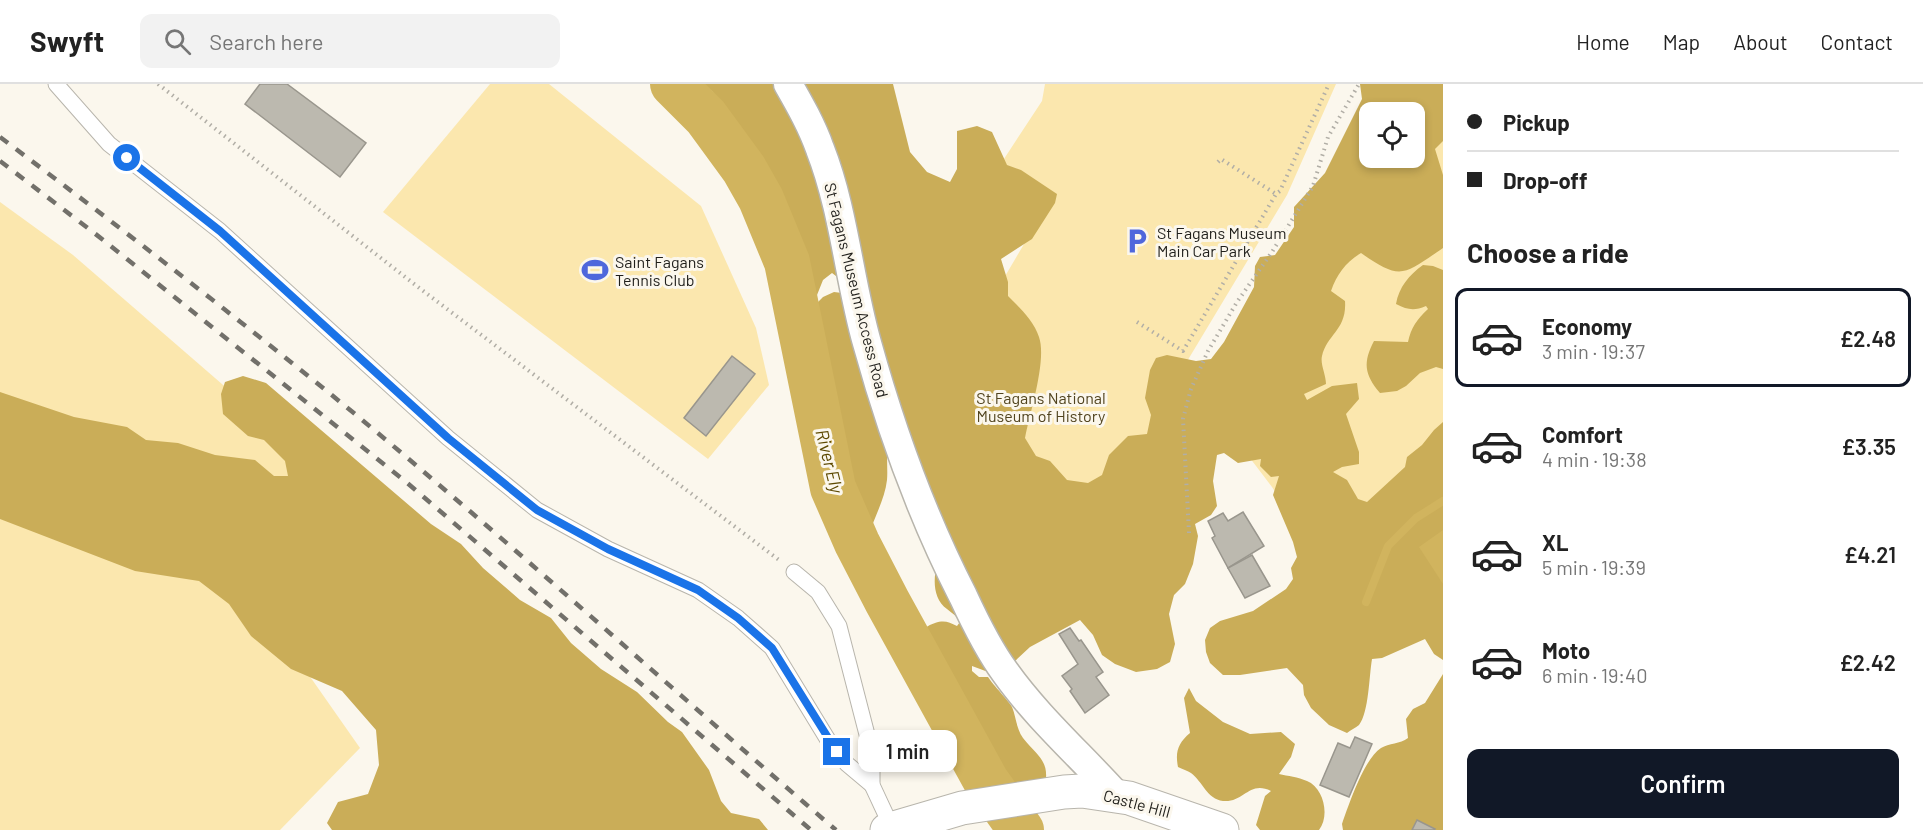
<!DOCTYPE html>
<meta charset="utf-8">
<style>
body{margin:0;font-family:Barlow,sans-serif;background:#f2f2f2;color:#222;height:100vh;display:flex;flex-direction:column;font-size:22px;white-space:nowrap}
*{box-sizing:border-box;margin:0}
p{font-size:20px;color:#767676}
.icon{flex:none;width:33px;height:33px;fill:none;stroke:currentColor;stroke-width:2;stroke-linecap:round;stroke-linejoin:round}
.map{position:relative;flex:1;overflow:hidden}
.drawer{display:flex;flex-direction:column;background:#fff;width:480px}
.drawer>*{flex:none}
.banner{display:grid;align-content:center;height:132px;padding:0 24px;background:#fff}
.tools{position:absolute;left:1359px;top:18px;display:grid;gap:12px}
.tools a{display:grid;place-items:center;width:66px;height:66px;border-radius:12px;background:#fff;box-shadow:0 3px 9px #0003;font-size:30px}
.end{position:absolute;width:27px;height:27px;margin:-14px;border:8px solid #1a73e8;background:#fff;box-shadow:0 0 0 3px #fff}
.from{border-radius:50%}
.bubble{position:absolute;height:42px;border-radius:12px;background:#fff;box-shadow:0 3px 9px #0003;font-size:20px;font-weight:600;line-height:42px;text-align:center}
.banner b{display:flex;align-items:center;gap:21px;height:57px;font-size:22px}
.banner b+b{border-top:2px solid #e0e0e0}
.banner i{width:15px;height:15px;background:#222}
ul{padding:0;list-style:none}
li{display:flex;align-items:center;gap:18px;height:99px;margin:0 12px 9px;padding:0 12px;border:3px solid transparent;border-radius:12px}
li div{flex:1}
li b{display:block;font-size:22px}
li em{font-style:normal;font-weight:600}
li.on{border-color:#111827}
li>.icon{width:54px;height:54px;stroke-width:1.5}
h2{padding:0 24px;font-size:27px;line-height:72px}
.button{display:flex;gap:12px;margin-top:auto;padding:12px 24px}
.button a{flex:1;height:69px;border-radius:12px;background:#111827;color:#fff;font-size:24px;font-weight:600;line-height:69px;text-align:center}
header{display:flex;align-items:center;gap:36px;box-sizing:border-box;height:84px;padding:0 30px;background:#fff;border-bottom:2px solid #e0e0e0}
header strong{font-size:28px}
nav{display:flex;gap:33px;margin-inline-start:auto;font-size:21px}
.search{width:420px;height:54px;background:#f2f2f2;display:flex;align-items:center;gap:15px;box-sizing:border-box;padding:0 21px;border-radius:12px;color:#767676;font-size:22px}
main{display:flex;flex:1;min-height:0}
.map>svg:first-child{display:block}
.green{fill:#fbe7ae;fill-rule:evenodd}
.forest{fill:#caad58;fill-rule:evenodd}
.water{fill:#d1b45e}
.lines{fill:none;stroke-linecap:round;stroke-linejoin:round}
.stream{stroke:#d1b45e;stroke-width:8}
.river{stroke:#d1b45e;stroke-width:46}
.building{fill:#bcb9af;stroke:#99968d;stroke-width:1.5}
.lane-casing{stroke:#b8b5ac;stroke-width:17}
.street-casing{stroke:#b8b5ac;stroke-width:31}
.secondary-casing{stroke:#b8b5ac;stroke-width:35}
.path{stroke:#b1aea6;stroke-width:4;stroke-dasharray:1.5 4.5;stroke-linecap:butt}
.lane{stroke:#fff;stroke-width:15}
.street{stroke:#fff;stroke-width:28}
.secondary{stroke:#fff;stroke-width:33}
.rail{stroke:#72706a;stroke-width:4.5;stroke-dasharray:10 10;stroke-linecap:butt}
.route{stroke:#1a73e8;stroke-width:8}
.labels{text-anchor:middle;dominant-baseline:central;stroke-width:6;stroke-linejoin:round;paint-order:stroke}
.poi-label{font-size:16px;fill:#201f1b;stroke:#fbf7ed;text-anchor:start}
.street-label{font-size:16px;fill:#201f1b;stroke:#fbf7ed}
.park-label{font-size:16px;fill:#51441f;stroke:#fbf7ed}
.water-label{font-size:18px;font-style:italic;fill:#5d4901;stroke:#fbf7ed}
</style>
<header>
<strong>Swyft</strong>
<div class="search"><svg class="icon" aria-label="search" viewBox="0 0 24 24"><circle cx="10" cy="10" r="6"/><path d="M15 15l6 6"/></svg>Search here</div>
<nav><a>Home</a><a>Map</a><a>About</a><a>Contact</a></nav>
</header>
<main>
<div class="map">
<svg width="1443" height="746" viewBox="0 0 1443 746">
<rect width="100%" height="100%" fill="#fbf7ed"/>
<!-- green -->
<g class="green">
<path d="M490,0H549L701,122L756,244L769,301L708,375L383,128Z"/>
<path d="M1045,0H1336L1287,111L1168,309L1175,355L988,541L1001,199L1050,116L1000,81L1042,17Z"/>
<path d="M1384,0H1443V563L1317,473L1272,403L1199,307ZM1370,28H1414V74H1370Z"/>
<path d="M0,118L73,171L462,508L0,346Z"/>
<path d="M0,405L221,478L311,594L360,664L280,746H0Z"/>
</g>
<!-- forest -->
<g class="forest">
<path d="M663,0H696L692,9L674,11L664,8Z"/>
<path d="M699,0H893L910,68L927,88L950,98L957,85V47L977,42L992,48L1007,81L1021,86L1057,110L1055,119L1032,155L1001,175L1008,198V212C1020,224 1034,237 1039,253C1047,276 1030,328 1025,354L1036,372L1050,377L1067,396L1088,399L1102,391L1109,371L1128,352L1147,350L1151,331L1145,314L1150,286L1156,274L1167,271L1196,277L1211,275L1224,258L1254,203L1255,182L1260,173L1275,171L1294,143V123L1325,89L1362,15L1360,0H1443V57L1435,65L1443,91V164C1404,190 1402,198 1361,169C1346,178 1337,190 1331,207L1345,217C1347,246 1327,250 1322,272C1320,280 1326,291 1326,300L1304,310L1307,316L1332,302L1357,299L1359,315L1346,330L1359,368V380L1342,383L1333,388L1347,396L1358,415L1367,418L1405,383L1407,373L1422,361L1434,346L1443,338V576L1434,570L1425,555L1382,574L1372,575C1369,592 1369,628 1359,641C1356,644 1350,646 1347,649L1329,641L1311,624L1304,611L1303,601L1287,584L1240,591H1223L1210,579L1206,568L1205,556L1210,544L1220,537L1253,527L1286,505L1293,495L1291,484L1297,473L1293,458L1273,411L1279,392L1271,393L1260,382L1261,375L1238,379L1224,369L1217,371L1213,397L1217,422L1211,431L1195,440L1198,452L1193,480L1185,500L1174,511L1169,530L1175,560L1170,578L1157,585L1136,588L1115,580L1102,571L1093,551L1080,536L1030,563L999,592L972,582V587L979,593H988C993,601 1009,617 1012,623C1016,632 1016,644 1023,654C1040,675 1051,677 1044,707L1012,705C1008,701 1002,697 999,692C996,687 995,681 990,676C981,666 969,660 963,646C956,632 958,616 953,601C945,582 910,583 919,553C921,546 928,541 935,539C944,536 949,538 957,542L960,538C956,531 953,530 947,525C933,515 933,495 937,481L888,363C886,374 888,385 887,396C885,414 875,432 869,450L855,448C834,426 820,399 814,369C813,365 810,359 811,355C811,344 819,335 826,326L824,318L805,313C786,285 812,276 824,254C821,243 812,236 812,224L823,213L834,208L842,209L844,198L832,189L823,196L817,211H802L785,189L794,180L803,166L792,159L767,148L759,131L763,105L771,91L712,7ZM1370,28H1414V74H1370Z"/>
<path d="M1423,181L1433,182L1443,186V285L1436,283L1420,289L1406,302L1397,307L1380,309C1364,290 1363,278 1374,257L1408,258C1411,244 1417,235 1428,225L1426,222C1414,227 1408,226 1396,220C1399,203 1409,191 1423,181Z"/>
<path d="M243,292L266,299L431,440L461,460L483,484L520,516L551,534L571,559L601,585L637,608L668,638L682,648L709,686L721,717L731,729L759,735L768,746H332L327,739L338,718L368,710L379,681L376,646L342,607L291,585L251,552L229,520L199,497L135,487L0,435V308L74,333L127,343L146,356L178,359L215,371L255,376L274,392H288L285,377L264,356L248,352L223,330L221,310L225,298Z"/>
<path d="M1443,590V746H1343L1342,740C1349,720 1364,675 1381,664C1389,659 1400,660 1408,654L1406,635L1413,625L1425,619Z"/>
<path d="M1189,604L1196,617L1223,638L1250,650L1281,648L1295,660L1291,673L1279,690C1288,692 1298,693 1307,697C1324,704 1330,732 1319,746H1260L1256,741L1265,712L1271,707C1249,696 1244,719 1223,717C1207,715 1203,698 1191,689C1188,687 1182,685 1178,683C1175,668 1178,659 1190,649L1184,614Z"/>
</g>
<!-- water -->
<path class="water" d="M1443,446V500L1419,463Z"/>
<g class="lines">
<!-- stream -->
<path class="stream" d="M1366,518L1388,462L1416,434L1443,417"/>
<!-- river -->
<path class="river" d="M673,0L706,33L744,85L761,115L787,178L833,404L857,459L887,517L986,697L1021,746"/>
</g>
<!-- building -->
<g class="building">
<path d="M260,0H287L366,59L340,93L245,20Z"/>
<path d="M732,272L755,290L706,352L684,334Z"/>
<path d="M1243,428L1264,462L1228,484L1212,454L1215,452L1208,437L1223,429L1228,437Z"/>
<path d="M1252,471L1270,502L1245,514L1228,484Z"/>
<path d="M1070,544L1079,557L1081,556L1103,588L1096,593L1109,611L1085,629L1070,607L1072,605L1062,592L1078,580L1059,550Z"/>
<path d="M1355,653L1372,660L1349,713L1320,701L1338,659L1350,664Z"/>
<path d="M1417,736L1435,745L1434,746H1412Z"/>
</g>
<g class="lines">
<!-- lane casing -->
<g class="lane-casing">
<g id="lane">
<path d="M56,0L109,60L220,147L448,354L537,426L608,465L698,506L738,534L772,564L828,656L847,680L872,701"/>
<path d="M794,488L818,508L839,542L872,670V701L892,744"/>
</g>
</g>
<!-- street casing -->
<g class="street-casing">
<path id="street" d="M788,0C800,21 812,42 820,65C844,126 849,196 867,259C891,346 922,432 963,512C975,538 988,565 1005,588C1037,633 1080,671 1117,712"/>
</g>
<!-- secondary casing -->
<g class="secondary-casing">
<path id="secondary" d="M887,746L962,724L1064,708L1082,707L1129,714L1222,746"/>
</g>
<!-- path -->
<g class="path">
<path d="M158,0L418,203L779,476"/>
<path d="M1218,78L1221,75L1276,110"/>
<path d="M1137,238L1183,267L1276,110L1280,107L1329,0"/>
<path d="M1189,449L1183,335L1191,305L1208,267L1237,218L1272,168L1313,102L1328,53L1359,0"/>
</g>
<!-- lane -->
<use href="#lane" class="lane"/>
<!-- street -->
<use href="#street" class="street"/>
<!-- secondary -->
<use href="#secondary" class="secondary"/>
<!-- rail -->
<g class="rail">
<path d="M0,53C122,145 243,238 361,335C522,469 677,610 836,746"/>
<path d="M0,77L93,148L405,397L811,746"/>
</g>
</g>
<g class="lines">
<!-- route -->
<path class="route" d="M127,74L220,147L448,354L537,426L608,465L698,506L738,534L772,564L837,668"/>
</g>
<!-- icons -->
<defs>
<g id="parking-bare" transform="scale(2.07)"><path d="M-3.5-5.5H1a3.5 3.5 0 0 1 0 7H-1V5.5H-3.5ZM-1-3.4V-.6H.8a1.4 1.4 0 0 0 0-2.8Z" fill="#4f67dc" stroke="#fbf7ed" stroke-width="2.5" paint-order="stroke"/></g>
<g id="stadium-bare" transform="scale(2.07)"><path d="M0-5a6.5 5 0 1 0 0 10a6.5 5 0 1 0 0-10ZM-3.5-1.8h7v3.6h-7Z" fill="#4f67dc" stroke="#fbf7ed" stroke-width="2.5" paint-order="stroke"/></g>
</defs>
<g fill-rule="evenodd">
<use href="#parking-bare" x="1137" y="157"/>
<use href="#stadium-bare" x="595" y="186"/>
</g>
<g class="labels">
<!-- poi labels -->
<g class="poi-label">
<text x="1157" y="148">St Fagans Museum<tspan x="1157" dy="18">Main Car Park</tspan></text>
<text x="615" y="177">Saint Fagans<tspan x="615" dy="18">Tennis Club</tspan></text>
</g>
<!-- street labels -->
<g class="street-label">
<text transform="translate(857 206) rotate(76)">St Fagans Museum Access Road</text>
<text transform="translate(1137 719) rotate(15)">Castle Hill</text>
</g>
<!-- park labels -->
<g class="park-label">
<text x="1041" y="313">St Fagans National<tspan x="1041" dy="18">Museum of History</tspan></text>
</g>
<!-- water labels -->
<g class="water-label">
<text transform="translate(830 377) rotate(76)">River Ely</text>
</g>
</g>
</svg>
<div class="tools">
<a><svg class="icon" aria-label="locate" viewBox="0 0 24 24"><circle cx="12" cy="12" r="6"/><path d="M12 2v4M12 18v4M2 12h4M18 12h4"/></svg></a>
</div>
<i class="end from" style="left:127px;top:74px"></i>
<i class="end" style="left:837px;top:668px"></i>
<div class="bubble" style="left:858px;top:646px;width:99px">1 min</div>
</div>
<section class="drawer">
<div class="banner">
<b><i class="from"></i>Pickup</b>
<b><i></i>Drop-off</b>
</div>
<h2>Choose a ride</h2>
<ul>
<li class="on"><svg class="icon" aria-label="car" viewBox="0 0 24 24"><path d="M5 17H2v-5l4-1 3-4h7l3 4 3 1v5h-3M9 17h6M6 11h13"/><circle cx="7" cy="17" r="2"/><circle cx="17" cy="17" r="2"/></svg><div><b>Economy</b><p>3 min · 19:37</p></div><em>£2.48</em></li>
<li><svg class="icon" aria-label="car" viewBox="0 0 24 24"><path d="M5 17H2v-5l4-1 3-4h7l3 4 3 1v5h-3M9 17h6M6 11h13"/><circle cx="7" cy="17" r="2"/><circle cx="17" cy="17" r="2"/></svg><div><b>Comfort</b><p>4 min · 19:38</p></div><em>£3.35</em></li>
<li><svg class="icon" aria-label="car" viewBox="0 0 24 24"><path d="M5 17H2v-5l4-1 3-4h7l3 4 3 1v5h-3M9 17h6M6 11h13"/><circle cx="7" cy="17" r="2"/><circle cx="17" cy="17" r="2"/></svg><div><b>XL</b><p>5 min · 19:39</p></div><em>£4.21</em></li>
<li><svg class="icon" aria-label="car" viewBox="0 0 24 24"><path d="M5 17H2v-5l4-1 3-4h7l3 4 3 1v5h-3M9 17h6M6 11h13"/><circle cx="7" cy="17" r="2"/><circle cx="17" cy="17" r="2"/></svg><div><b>Moto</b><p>6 min · 19:40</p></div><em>£2.42</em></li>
</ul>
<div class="button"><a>Confirm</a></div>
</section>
</main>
